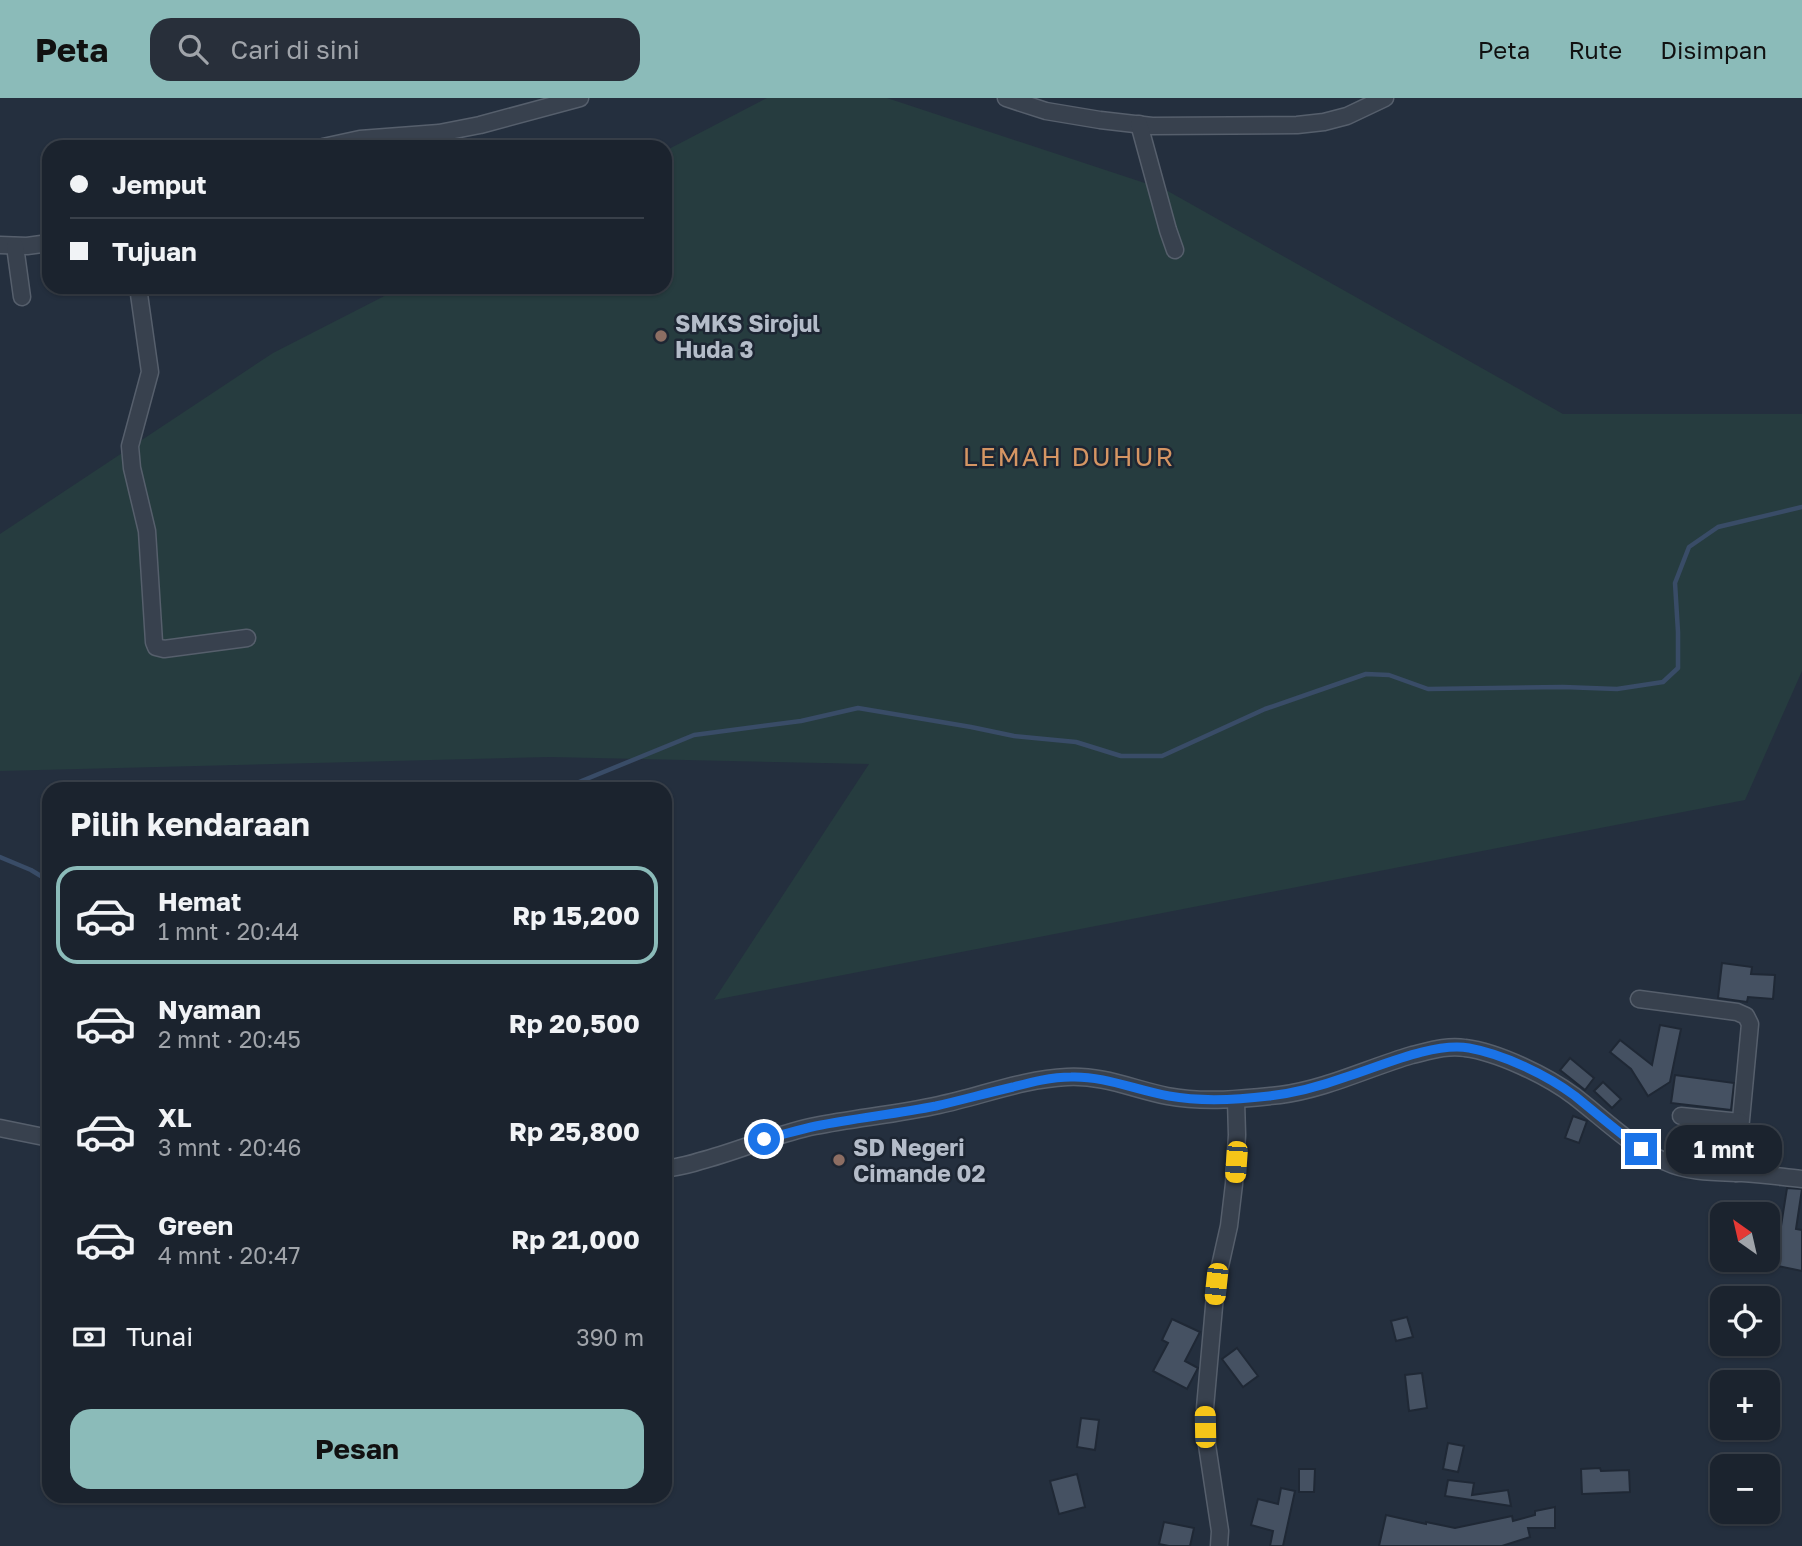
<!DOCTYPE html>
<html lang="id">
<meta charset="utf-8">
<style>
body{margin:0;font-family:"Golos Text",sans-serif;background:#282f3a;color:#f1f3f6;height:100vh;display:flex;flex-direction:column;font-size:26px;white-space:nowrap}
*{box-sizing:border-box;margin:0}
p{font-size:23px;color:#a0a4aa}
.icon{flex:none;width:38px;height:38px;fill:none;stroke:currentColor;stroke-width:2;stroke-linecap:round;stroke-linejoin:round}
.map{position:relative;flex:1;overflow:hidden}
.panel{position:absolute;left:42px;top:684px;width:630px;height:721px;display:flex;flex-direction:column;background:#1b232e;border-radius:21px;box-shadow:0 2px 5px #0004,0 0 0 2px #39404a}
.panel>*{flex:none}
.top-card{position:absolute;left:42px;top:42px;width:630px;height:154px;border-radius:21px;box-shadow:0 2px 5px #0004,0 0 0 2px #39404a;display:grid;align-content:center;height:154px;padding:0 28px;background:#1b232e}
.needle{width:46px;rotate:326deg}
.fabs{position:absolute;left:1710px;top:1104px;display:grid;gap:14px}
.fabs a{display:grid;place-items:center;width:70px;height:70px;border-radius:14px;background:#1b232e;box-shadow:0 2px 5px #0004,0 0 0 2px #39404a;font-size:35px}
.end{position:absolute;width:32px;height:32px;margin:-16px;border:9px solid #1a73e8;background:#fff;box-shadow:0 0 0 4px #fff}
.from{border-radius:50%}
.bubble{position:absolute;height:49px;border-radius:21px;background:#1b232e;box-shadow:0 2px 5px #0004,0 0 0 2px #39404a;font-size:23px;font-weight:700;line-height:49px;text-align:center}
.car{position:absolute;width:21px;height:42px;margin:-21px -10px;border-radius:9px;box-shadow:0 0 5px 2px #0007;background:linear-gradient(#f5c518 24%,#345 0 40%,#f5c518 0 76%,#345 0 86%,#f5c518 0)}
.top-card b{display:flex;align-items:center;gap:24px;height:66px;font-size:26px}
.top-card b+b{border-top:2px solid #39404a}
.top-card i{width:18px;height:18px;background:#f1f3f6}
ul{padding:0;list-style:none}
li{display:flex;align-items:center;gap:21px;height:98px;margin:0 14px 10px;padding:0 14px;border:4px solid transparent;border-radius:21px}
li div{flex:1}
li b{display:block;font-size:26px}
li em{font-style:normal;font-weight:700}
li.active{border-color:#8bbbb9}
li>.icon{width:63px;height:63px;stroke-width:1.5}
h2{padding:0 28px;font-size:32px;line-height:84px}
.pay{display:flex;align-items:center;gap:18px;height:77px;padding:0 28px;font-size:26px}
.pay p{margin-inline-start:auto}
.cta{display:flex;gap:14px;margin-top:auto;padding:14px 28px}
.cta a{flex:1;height:80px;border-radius:21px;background:#8bbbb9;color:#111;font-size:28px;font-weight:700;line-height:80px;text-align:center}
header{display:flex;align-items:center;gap:42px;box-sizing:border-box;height:98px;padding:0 35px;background:#8bbbb9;color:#111}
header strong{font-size:33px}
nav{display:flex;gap:38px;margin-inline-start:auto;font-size:24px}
.search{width:490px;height:63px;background:#282f3a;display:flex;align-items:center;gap:18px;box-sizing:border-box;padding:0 24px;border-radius:21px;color:#a0a4aa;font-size:26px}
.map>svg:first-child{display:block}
.green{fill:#263c3f}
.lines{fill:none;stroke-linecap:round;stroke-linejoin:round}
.stream{stroke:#394c67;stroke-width:4.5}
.building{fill:#455162;stroke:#1f2835;stroke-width:2}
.minor-casing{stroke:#565f6c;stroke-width:19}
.minor{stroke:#38414e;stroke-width:16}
.route{stroke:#1a73e8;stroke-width:9}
.education-dot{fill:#8d6e63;stroke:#1d2633;stroke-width:2.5}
.labels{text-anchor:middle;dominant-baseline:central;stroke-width:5;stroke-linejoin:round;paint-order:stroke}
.poi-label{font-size:23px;font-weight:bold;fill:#b4bcc9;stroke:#1d2633;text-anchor:start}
.quarter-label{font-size:26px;letter-spacing:2px;fill:#d59563;stroke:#1d2633}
</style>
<header>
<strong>Peta</strong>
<div class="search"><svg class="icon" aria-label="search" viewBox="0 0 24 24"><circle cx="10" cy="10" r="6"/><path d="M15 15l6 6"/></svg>Cari di sini</div>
<nav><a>Peta</a><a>Rute</a><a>Disimpan</a></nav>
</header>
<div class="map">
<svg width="1802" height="1448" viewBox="0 0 1802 1448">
<rect width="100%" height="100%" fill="#242f3e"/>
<!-- green -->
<path class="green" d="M767,0H887L1166,92L1563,316H1802V573L1745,702L714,902L869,666L550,659L0,673V436L273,255L402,189H665V53Z"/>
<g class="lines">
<!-- stream -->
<g class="stream">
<path d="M562,691L694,637L801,623L858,610L971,629L1014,638L1076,644L1121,658H1162L1265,611L1366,576L1389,577L1428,591L1563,589L1617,591L1663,584L1678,570V534L1675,485L1689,449L1718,429L1802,409"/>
<path d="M0,759L31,772L49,783"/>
</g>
</g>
<!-- building -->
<g class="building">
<path d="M1722,865L1752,869L1751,876L1775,877L1773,901L1748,899L1747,904L1718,900Z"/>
<path d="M1660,927L1681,931L1670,984L1648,998L1631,971L1610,954L1620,942L1652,967Z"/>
<path d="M1570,960L1594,980L1585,992L1560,972Z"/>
<path d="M1675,977L1734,985L1731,1012L1671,1005Z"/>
<path d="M1603,984L1621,1001L1612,1010L1594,993Z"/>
<path d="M1573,1018L1587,1023L1579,1045L1565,1040Z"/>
<path d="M1787,1090L1802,1091L1796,1131L1802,1132V1173L1768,1166V1125L1781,1128Z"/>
<path d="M1407,1219L1413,1239L1396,1243L1391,1223Z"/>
<path d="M1172,1221L1200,1234L1185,1263L1198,1270L1187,1291L1153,1273L1168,1245L1162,1242Z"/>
<path d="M1237,1250L1258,1278L1243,1289L1222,1261Z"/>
<path d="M1422,1275L1427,1310L1409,1313L1405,1277Z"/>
<path d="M1081,1320L1099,1322L1095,1352L1077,1349Z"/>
<path d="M1448,1345L1464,1348L1458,1374L1443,1371Z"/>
<path d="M1600,1370L1601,1373L1629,1372L1630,1394L1582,1396L1581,1371Z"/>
<path d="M1299,1371H1315L1314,1394H1299Z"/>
<path d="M1077,1376L1085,1409L1059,1416L1050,1383Z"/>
<path d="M1448,1382L1474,1385L1472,1397L1508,1392L1511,1408L1445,1398Z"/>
<path d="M1281,1390L1295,1393L1283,1448H1270L1273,1433L1251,1427L1258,1401L1278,1406Z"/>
<path d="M1555,1409V1430H1528L1530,1439L1502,1448H1379L1386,1417L1426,1426V1424L1455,1430L1512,1418L1513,1423L1535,1417V1413Z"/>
<path d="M1164,1424L1194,1430L1190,1448H1169L1159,1446Z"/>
</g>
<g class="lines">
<!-- minor casing -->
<g class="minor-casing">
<g id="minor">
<path d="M1006,0L1046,13L1100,22L1152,28L1297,27L1324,24L1347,18L1385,0"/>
<path d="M1139,26L1168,132L1175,152"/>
<path d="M323,49L360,41L439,35L480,27L580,0"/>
<path d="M0,147L27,148L49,145"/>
<path d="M15,148L22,199"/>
<path d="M138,189L150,274L130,348L132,370L147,433L154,544L156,549L164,551L247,540"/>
<path d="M1639,901L1737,914L1746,918L1750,926L1736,1075"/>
<path d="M1681,1018L1740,1024"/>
<path d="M0,1030L49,1040"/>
<path d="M665,1071C677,1069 689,1067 700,1063C739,1053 775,1036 815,1028C856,1020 898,1016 939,1007C981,998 1024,981 1067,979C1103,977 1133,991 1167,998C1204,1005 1243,1001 1280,997C1326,991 1368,970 1412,957C1429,953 1447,947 1465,950C1498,954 1547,978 1574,998C1604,1021 1630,1048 1666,1064C1689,1075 1717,1074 1742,1075C1762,1076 1782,1079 1802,1081"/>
<path d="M1219,1448L1220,1433L1207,1347L1205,1310L1216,1186L1229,1128L1234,1086L1237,1037L1236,1002"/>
</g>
</g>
<!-- minor -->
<use href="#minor" class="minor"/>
</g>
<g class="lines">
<!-- route -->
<path class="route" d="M764,1041C781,1037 798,1032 816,1028C856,1020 896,1016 936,1008C962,1002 987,995 1013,989C1032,984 1051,979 1071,979C1105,978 1135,992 1169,998C1202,1004 1236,1002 1269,998C1296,995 1321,988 1346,979C1381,968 1433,944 1469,950C1503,956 1547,977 1575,998C1597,1016 1618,1034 1641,1051"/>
</g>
<!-- markers -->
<g class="education-dot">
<circle cx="661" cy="238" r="7"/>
<circle cx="839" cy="1062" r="7"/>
</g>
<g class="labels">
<!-- poi labels -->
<g class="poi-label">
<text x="675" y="225">SMKS Sirojul<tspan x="675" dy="26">Huda 3</tspan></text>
<text x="853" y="1049">SD Negeri<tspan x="853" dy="26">Cimande 02</tspan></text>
</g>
<!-- quarter labels -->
<g class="quarter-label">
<text x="1069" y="358">LEMAH DUHUR</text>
</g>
</g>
</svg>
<div class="fabs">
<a><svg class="needle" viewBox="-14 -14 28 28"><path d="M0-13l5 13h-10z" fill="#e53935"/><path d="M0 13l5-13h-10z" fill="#a0a4aa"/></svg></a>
<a><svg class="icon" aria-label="locate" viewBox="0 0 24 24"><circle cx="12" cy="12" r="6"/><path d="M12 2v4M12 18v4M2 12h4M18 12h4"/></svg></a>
<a>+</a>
<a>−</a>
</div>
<i class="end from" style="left:764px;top:1041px"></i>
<i class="end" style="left:1641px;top:1051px"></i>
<div class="bubble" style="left:1666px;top:1027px;width:116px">1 mnt</div>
<i class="car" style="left:1236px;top:1064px;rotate:184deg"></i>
<i class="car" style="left:1216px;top:1186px;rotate:186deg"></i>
<i class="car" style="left:1205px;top:1329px;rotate:359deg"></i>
<div class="top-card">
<b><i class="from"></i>Jemput</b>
<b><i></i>Tujuan</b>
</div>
<section class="panel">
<h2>Pilih kendaraan</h2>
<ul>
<li class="active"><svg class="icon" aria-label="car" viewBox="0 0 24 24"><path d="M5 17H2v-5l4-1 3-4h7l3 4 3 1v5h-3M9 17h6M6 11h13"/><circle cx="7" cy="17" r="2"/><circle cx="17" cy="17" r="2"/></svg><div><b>Hemat</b><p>1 mnt · 20:44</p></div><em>Rp 15,200</em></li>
<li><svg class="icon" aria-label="car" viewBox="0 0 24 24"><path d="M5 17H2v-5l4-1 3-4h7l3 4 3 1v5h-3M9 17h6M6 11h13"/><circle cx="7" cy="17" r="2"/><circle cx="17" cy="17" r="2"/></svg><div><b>Nyaman</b><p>2 mnt · 20:45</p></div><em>Rp 20,500</em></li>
<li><svg class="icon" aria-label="car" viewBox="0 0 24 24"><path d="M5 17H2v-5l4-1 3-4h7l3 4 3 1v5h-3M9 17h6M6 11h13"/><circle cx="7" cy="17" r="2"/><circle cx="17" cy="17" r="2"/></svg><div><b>XL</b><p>3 mnt · 20:46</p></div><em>Rp 25,800</em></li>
<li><svg class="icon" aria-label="car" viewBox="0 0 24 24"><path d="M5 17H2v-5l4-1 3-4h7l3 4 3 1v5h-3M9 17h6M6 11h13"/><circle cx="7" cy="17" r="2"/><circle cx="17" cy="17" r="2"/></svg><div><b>Green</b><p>4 mnt · 20:47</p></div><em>Rp 21,000</em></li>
</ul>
<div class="pay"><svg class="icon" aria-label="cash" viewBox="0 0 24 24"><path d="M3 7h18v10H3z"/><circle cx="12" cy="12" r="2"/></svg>Tunai<p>390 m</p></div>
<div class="cta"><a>Pesan</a></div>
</section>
</div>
